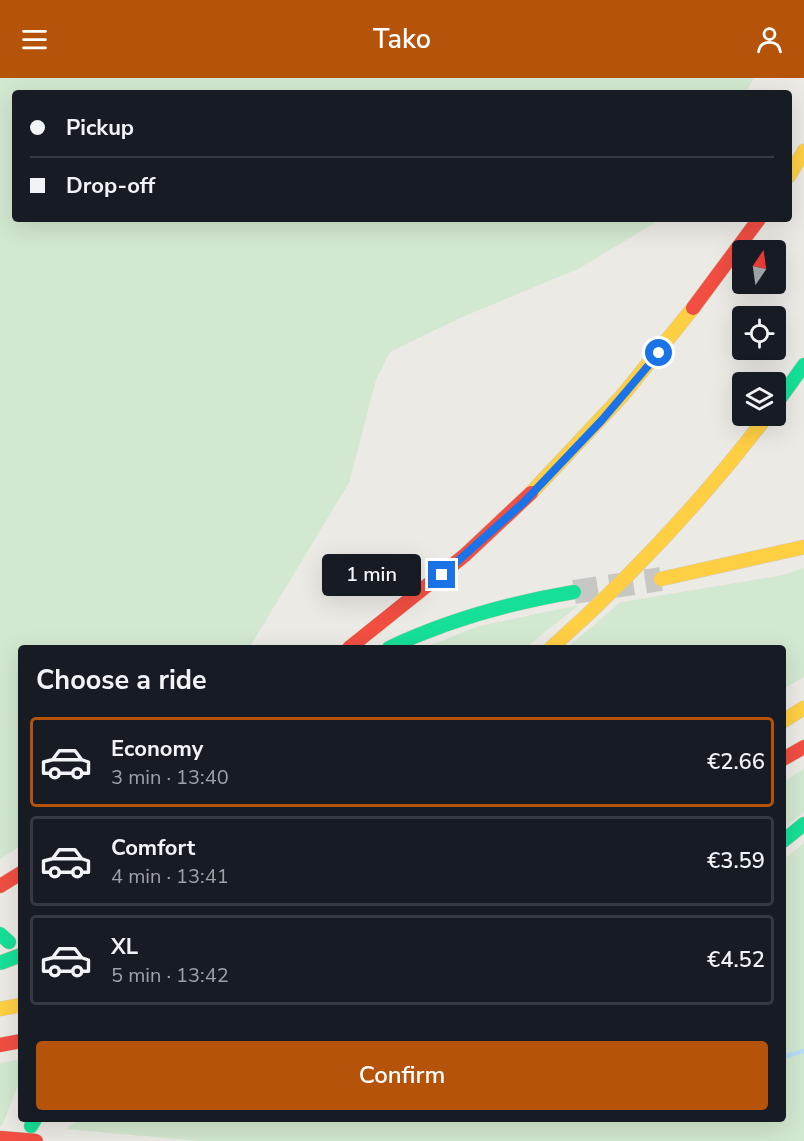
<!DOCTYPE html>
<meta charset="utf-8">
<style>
body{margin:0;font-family:"Nunito Sans",sans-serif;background:#20242c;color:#f1f3f6;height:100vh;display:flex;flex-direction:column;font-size:22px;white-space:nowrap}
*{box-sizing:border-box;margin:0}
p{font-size:20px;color:#9ea1a6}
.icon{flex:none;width:33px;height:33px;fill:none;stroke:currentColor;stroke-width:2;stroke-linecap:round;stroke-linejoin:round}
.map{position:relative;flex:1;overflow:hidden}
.drawer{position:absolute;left:18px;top:567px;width:768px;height:477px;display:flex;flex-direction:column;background:#171b24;border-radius:6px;box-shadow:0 6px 24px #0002}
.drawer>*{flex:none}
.banner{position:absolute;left:12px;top:12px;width:780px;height:132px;border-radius:6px;box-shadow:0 6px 24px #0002;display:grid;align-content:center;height:132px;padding:0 18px;background:#171b24}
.needle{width:39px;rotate:13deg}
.tools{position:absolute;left:732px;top:162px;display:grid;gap:12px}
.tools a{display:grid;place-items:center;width:54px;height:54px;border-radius:6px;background:#171b24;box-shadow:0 6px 24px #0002;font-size:30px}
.end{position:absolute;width:27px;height:27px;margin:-14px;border:8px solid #1a73e8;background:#fff;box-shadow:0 0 0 3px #fff}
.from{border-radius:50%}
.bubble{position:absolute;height:42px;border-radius:6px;background:#171b24;box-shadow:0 6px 24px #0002;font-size:20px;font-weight:600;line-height:42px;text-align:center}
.banner b{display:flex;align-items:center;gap:21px;height:57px;font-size:22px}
.banner b+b{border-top:2px solid #363941}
.banner i{width:15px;height:15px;background:#f1f3f6}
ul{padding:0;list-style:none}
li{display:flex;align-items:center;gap:18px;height:90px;margin:0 12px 9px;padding:0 6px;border:3px solid #363941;border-radius:6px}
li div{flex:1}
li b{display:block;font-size:22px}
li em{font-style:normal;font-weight:600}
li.on{border-color:#b45309}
li>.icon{width:54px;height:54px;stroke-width:1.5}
h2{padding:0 18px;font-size:27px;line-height:72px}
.action{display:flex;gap:12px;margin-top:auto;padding:12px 18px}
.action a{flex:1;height:69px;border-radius:6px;background:#b45309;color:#fff;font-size:24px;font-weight:600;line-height:69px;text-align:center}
header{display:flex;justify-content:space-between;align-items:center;height:78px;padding:0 18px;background:#b45309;color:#fff;font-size:27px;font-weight:600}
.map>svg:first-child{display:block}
.green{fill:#d3e8d0}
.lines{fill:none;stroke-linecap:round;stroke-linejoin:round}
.stream{stroke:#b7def7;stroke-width:4.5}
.highway-tunnel{stroke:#c7c7c4;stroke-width:24;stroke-dasharray:24 12;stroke-linecap:butt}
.fast-casing{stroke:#d3cab2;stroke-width:15}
.slow-casing{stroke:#d3cab2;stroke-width:15}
.jam-casing{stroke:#d3cab2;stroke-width:15}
.fast{stroke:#16e098;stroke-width:14}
.slow{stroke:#ffcf43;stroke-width:14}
.jam{stroke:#f24e42;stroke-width:14}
.fast-bridge-casing{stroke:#c3b292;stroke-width:15;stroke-linecap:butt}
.jam-bridge-casing{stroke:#c3b292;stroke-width:15;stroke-linecap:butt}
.fast-bridge{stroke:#16e098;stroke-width:14}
.jam-bridge{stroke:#f24e42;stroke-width:14}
.route{stroke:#1a73e8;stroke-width:8}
</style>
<header><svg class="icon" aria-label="menu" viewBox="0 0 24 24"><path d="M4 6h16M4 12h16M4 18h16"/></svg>Tako<svg class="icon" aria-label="person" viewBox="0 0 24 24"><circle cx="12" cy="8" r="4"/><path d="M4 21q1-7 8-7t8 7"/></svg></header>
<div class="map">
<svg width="804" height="1063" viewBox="0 0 804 1063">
<rect width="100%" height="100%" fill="#ebeae5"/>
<!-- green -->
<g class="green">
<path d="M0,0H754L745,15H15V141H661L578,191L460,240L390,274L376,302L349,405L249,570H21V768L0,781Z"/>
<path d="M804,490V599L783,611V570H567L621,524L783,497Z"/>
<path d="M579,527L525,570H423L479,548Z"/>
<path d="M804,691V734L783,751V704Z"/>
<path d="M804,765V1063H197L66,1051L79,1041H783V782Z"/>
<path d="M21,981V1000L2,1048H0V985Z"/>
</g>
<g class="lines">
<!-- stream -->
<path class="stream" d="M783,979L804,973"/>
<!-- highway-tunnel -->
<path class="highway-tunnel" d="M574,514L661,501"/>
<!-- fast casing -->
<g class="fast-casing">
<g id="fast">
<path d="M776,326L804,287"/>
<path d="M389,570C448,542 509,525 574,514"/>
<path d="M783,763L804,746"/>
<path d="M0,856L9,864"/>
<path d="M31,1048L35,1041"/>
</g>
</g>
<!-- slow casing -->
<g class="slow-casing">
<g id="slow">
<path d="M789,98L804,73"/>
<path d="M531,415L622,318L693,230"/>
<path d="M661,501L804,469"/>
<path d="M551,570C631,499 702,423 767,338"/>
<path d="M783,643L804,630"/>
<path d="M0,931L21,927"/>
</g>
</g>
<!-- jam casing -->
<g class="jam-casing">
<g id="jam">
<path d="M693,230L759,141"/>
<path d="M349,570L465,477L531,415"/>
<path d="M783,681L804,669"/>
<path d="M0,808L21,795"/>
<path d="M0,967L21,963"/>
</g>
</g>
<!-- fast -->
<use href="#fast" class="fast"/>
<!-- slow -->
<use href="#slow" class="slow"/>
<!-- jam -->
<use href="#jam" class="jam"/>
<!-- fast-bridge casing -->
<g class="fast-bridge-casing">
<path id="fast-bridge" d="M0,885L21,877"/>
</g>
<!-- jam-bridge casing -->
<g class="jam-bridge-casing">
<path id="jam-bridge" d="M0,1060L36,1063"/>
</g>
<!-- fast-bridge -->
<use href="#fast-bridge" class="fast-bridge"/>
<!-- jam-bridge -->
<use href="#jam-bridge" class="jam-bridge"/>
</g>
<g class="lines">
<!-- route -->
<path class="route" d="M442,497L523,425L602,342L659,275"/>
</g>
</svg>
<div class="tools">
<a><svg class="needle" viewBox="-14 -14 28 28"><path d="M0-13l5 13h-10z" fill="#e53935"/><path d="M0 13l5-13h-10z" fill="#9ea1a6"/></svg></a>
<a><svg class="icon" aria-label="locate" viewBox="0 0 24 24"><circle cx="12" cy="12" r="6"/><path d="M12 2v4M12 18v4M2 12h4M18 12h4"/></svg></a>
<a><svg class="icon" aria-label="layers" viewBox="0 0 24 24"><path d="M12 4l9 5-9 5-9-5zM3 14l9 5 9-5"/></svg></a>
</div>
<i class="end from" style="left:659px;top:275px"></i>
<i class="end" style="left:442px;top:497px"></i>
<div class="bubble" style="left:322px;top:476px;width:99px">1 min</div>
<div class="banner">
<b><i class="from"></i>Pickup</b>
<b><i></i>Drop-off</b>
</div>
<section class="drawer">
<h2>Choose a ride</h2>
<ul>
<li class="on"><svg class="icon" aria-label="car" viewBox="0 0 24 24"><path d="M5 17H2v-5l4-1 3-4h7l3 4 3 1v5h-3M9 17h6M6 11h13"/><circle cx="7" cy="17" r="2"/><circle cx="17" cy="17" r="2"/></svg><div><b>Economy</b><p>3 min · 13:40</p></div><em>€2.66</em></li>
<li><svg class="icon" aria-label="car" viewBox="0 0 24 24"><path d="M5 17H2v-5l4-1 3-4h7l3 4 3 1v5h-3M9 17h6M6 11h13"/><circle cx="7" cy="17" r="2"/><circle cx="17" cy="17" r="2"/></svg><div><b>Comfort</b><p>4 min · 13:41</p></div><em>€3.59</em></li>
<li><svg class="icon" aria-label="car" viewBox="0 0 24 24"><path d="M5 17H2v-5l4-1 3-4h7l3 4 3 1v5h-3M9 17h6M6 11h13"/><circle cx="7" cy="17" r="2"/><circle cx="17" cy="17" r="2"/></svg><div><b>XL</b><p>5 min · 13:42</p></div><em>€4.52</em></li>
</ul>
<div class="action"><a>Confirm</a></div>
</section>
</div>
